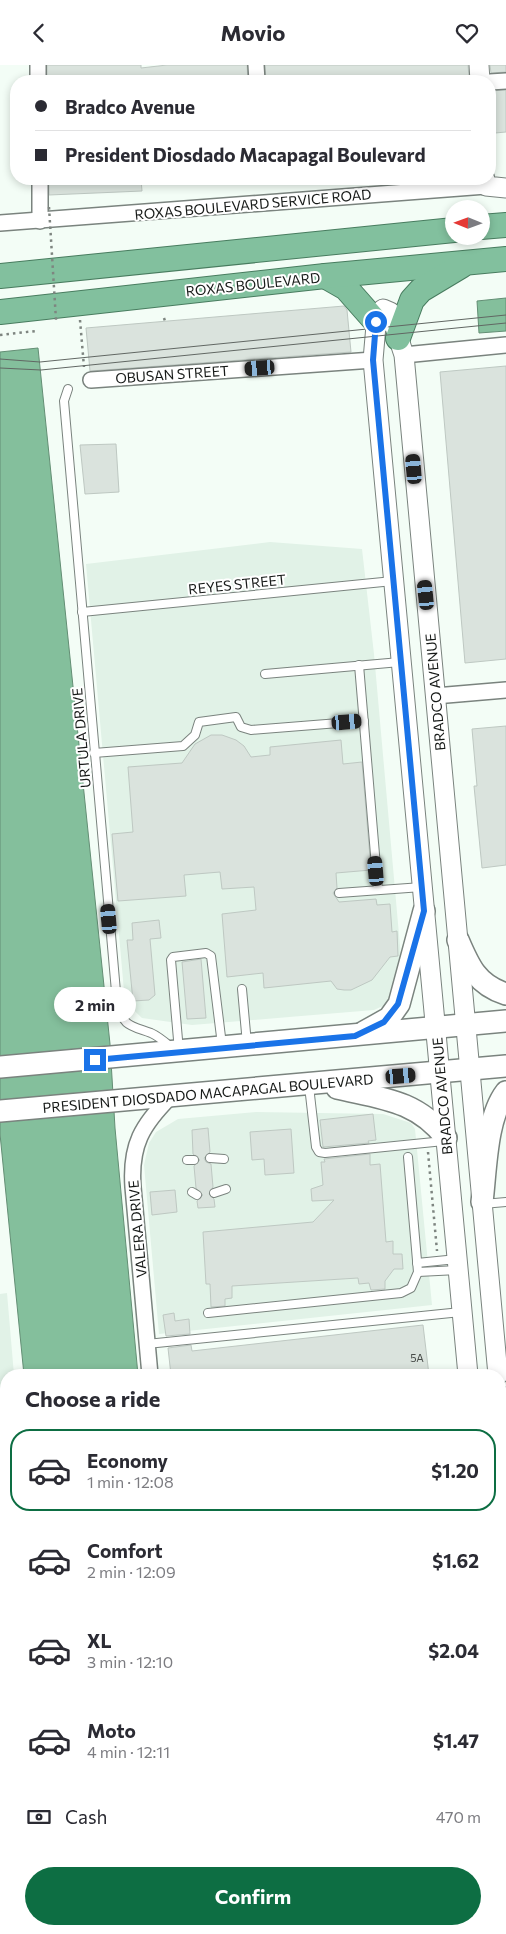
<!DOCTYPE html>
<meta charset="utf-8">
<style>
body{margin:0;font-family:Commissioner,sans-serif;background:#f7f7f7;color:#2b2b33;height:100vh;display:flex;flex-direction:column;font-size:19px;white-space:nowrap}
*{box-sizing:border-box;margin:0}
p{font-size:16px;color:#7c7c81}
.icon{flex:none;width:28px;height:28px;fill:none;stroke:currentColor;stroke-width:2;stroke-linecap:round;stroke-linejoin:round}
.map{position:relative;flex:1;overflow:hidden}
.drawer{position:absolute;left:0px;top:1304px;width:506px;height:566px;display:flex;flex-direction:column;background:#fff;border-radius:20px 20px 0 0;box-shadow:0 2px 8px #0003}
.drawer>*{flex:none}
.banner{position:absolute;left:10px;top:10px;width:486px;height:110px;border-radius:20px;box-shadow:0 2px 8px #0003;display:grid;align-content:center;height:110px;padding:0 25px;background:#fff}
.needle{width:32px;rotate:271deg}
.fabs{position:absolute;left:445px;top:135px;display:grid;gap:10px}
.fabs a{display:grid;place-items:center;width:45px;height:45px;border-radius:50%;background:#fff;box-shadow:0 2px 8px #0003;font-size:25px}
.end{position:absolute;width:22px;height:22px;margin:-11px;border:6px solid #1a73e8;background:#fff;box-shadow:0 0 0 2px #fff}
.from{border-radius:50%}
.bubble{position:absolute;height:35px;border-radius:18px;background:#fff;box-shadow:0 2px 8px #0003;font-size:16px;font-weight:700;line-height:35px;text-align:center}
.car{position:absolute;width:15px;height:30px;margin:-15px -8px;border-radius:6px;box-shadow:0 0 4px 1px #0007;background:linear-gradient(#222 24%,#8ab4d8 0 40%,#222 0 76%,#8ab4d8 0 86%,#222 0)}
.banner b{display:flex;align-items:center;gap:18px;height:48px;font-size:19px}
.banner b+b{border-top:1px solid #e1e1e2}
.banner i{width:12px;height:12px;background:#2b2b33}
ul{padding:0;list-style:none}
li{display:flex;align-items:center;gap:15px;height:82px;margin:0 10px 8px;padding:0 15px;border:2px solid transparent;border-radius:20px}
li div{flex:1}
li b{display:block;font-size:19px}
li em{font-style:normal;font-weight:700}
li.on{border-color:#0d6e43}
li>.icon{width:45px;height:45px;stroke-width:1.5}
h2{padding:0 25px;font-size:22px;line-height:60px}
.pay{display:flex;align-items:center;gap:12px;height:55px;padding:0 25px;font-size:19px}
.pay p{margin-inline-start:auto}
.cta{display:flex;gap:10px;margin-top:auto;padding:10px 25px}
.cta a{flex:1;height:58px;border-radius:30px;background:#0d6e43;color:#fff;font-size:20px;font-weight:700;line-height:58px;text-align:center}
header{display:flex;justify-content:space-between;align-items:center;height:65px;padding:0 25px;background:#fff;font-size:22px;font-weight:700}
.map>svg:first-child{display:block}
.built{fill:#e1f2e7}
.water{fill:#84bf9c;stroke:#638e74}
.building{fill:#dae3dd;stroke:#bec8c2}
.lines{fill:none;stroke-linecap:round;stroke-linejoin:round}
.service-casing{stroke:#7a837e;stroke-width:10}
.minor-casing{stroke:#7a837e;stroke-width:18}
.tertiary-casing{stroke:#7a837e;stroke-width:21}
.secondary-casing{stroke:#7a837e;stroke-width:24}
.trunk-casing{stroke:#487c5f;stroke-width:26}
.path{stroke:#7e8580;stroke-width:2.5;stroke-dasharray:2.5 4;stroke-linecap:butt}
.service{stroke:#fff;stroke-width:8}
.minor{stroke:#fff;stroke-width:15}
.tertiary{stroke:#fff;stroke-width:19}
.secondary{stroke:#fff;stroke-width:21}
.trunk{stroke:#82c09e;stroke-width:24}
.tram{stroke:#616763;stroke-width:1}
.path-bridge{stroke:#7e8580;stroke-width:2.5;stroke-dasharray:2.5 4;stroke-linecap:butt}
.route{stroke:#1a73e8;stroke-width:6}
.labels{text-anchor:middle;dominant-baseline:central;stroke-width:4;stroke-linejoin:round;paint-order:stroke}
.number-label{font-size:11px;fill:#484c49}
.street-label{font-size:14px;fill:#171a18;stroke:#fff}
</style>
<header><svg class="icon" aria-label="back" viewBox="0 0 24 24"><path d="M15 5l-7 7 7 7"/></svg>Movio<svg class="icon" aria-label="heart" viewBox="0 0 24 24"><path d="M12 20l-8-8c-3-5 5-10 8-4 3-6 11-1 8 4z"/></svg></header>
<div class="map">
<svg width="506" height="1869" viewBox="0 0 506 1869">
<rect width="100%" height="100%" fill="#f3fdf6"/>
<!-- built -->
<g class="built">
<path d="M270,477L362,484L374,589L401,892L393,924L385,940L374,945L192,960L142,953L125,937L86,499Z"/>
<path d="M256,1047L383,1049L411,1058L415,1064L432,1240L159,1269L144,1100L149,1078L156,1067L178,1054Z"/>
<path d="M7,1228L14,1310H6V1364H0V1229Z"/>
<rect x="0" y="1367" width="6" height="362"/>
</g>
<!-- water -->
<g class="water">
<path d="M506,233V266L479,268L477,236Z"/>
<path d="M38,283L110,979L115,1063L138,1310H24L0,1069V287Z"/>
<rect x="79" y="1864" width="110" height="5"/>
</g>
<!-- building -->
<g class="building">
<path d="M47,0H141V3L167,0H247L248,16H47Z"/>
<path d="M265,0H468L469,13L266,16Z"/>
<path d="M490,0H506V7L491,8Z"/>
<path d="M506,25V67L495,68L494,51H491L490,26Z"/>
<path d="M49,114H141L142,126L49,130Z"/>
<path d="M344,241L347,245L351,287L90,306L86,263Z"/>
<path d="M506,301V594L465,598L440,307Z"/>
<path d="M116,379L119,427L85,429L80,380Z"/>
<path d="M506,661V800L482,803L474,721H477L472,664Z"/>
<path d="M211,670H222L236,675L244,681L251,692L270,690V682L341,675L343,699L362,697L371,805L336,808L337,823L333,828L339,837L376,834L377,840L390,839L392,867L397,866L398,891L390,892L372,915L351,925H344L337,924L331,916L264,923L263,908L227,912L222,849L256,845L254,822L222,824L220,807L184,810L186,831L118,836L112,769L133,767L128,702L182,698L195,679Z"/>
<path d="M159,855L161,873L150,874L155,930L149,935L133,936L127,875H133L132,858Z"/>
<path d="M201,894L206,953L187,954L182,897Z"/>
<path d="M373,1049L376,1075L368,1076L369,1078L323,1082L320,1055Z"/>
<path d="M208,1063L210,1087L204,1093L206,1097L211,1099L213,1122L209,1129L214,1134L215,1142L198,1143L197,1136L203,1130L196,1123L194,1101L200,1095L193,1089L192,1065Z"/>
<path d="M291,1064L294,1108L265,1110L264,1094L252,1095L250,1067Z"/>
<path d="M370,1089V1100L380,1099L386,1177L393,1176V1189H402L403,1204H394L385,1216V1224L371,1225L369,1218L359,1219L358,1213L232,1221V1233L225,1234V1241L211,1242L210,1219H206L203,1167L313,1157L334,1135L312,1136L311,1124L323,1120L321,1097H325L324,1094Z"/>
<path d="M175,1125L177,1147L152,1150L150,1127Z"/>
<path d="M174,1248L175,1256L189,1254L190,1269L166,1271L163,1250Z"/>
<path d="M423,1260L429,1310H171L168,1283L191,1280L192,1286Z"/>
</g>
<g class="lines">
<!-- service casing -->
<g class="service-casing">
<g id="service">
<path d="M68,324L64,336L117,938C124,962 129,960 151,968C158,971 165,977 171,982"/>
<path d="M82,547L393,516"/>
<path d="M359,600L378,825"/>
<path d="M265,609L400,597"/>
<path d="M94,688L183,681L195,670L199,657L236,652L241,662L251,665L364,656"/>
<path d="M339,828L422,822"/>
<path d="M242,924L247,979"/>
<path d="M179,986L171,895L173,892L206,888L211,891L222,980"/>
<path d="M309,1021L316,1082L319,1087L325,1088L444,1076"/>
<path d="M210,1093L224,1094"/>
<path d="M187,1095H194"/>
<path d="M192,1127L197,1130"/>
<path d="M214,1128L226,1124"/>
<path d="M483,1139L506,1137"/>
<path d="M417,1198L457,1194"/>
<path d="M418,1207L458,1205"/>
<path d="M208,1248L401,1228L411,1223L418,1207L408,1092"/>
<path d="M147,1279L461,1247"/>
<path d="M0,1502L6,1501"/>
<path d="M0,1807H6"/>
<path d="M34,1869H37"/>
</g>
</g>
<!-- minor casing -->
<g class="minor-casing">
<g id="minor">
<path d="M38,0V16"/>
<path d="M256,0L257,16"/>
<path d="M490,17L506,16"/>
<path d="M40,114V156"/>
<path d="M0,158L486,121"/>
<path d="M404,290L506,280"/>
<path d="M91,315L373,295"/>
<path d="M435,631L506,625"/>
<path d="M150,1310L133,1122C130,1080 142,1060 171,1031"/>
<path d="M200,1864L201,1869"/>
</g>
</g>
<!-- tertiary casing -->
<g class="tertiary-casing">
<g id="tertiary">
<path d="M479,0L480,16"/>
<path d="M485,114L486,121L506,123"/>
<path d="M468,1310L373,295L377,249L383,244L390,247L404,290L498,1310"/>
<path d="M500,1330L506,1395"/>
<path d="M500,1649L506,1713"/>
</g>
</g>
<!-- secondary casing -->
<g class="secondary-casing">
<g id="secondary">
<path d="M458,875C469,901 477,920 506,929"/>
<path d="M364,967L389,953L399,939L424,846"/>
<path d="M0,1002L506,956"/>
<path d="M337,1023C380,1033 417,1035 446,1073"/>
<path d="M0,1046L506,1001"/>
<path d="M482,1137C486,1105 486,1053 506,1027"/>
</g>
</g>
<!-- trunk casing -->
<g class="trunk-casing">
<g id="trunk">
<path d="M481,162L506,160"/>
<path d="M0,211L454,165"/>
<path d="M325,211L346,223L376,257"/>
<path d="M0,247L325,211L506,194"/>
<path d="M398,273L412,235L421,225L461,201"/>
</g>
</g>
<!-- path -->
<g class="path">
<path d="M164,253L165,256"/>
<path d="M80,255L84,302"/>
<path d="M0,270L36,266"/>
<path d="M428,1087L437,1186"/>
<path d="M500,1592L506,1591"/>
</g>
<!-- service -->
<use href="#service" class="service"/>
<!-- minor -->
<use href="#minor" class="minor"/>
<!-- tertiary -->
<use href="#tertiary" class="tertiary"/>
<!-- secondary -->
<use href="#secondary" class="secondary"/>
<!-- trunk -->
<use href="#trunk" class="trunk"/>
<!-- tram -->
<g class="tram">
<path d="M0,294L40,297L506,250"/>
<path d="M0,303L41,305L506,258"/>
</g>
<!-- path-bridge -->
<path class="path-bridge" d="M49,142L56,255"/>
</g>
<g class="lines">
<!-- route -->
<path class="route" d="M95,995L355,971L384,957L398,939L424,846L373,295L376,257"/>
</g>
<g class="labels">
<!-- number labels -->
<g class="number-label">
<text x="417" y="1292">5A</text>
</g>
<!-- street labels -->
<g class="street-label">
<text transform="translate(253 139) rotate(-5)">ROXAS BOULEVARD SERVICE ROAD</text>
<text transform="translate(253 219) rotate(-6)">ROXAS BOULEVARD</text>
<text transform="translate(172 309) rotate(-4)">OBUSAN STREET</text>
<text transform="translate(237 519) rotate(-6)">REYES STREET</text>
<text transform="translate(435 627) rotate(-95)">BRADCO AVENUE</text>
<text transform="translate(81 673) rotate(-95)">URTULA DRIVE</text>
<text transform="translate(208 1028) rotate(-5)">PRESIDENT DIOSDADO MACAPAGAL BOULEVARD</text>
<text transform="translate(442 1031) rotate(-95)">BRADCO AVENUE</text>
<text transform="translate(137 1164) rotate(-95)">VALERA DRIVE</text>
</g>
</g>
</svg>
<div class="fabs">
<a><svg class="needle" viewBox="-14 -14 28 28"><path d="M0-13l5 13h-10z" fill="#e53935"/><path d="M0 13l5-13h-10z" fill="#7c7c81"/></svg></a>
</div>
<i class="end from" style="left:376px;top:257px"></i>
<i class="end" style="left:95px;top:995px"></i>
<div class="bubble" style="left:54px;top:922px;width:82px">2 min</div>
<i class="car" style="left:260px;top:303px;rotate:266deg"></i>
<i class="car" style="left:414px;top:404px;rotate:355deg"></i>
<i class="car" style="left:426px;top:530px;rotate:354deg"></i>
<i class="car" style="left:347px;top:657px;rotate:85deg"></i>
<i class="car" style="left:376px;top:806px;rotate:355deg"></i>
<i class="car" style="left:109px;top:854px;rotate:355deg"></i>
<i class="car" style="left:401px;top:1011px;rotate:85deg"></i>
<div class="banner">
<b><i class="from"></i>Bradco Avenue</b>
<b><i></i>President Diosdado Macapagal Boulevard</b>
</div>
<section class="drawer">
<h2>Choose a ride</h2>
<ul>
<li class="on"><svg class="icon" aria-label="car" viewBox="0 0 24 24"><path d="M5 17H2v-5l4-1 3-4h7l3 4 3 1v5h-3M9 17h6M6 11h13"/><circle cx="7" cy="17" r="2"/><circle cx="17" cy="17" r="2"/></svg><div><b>Economy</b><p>1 min · 12:08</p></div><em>$1.20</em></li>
<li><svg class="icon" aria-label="car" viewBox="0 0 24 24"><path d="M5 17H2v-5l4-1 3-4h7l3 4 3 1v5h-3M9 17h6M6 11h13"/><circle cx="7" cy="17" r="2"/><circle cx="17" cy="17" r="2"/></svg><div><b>Comfort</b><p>2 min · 12:09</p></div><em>$1.62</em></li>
<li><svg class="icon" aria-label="car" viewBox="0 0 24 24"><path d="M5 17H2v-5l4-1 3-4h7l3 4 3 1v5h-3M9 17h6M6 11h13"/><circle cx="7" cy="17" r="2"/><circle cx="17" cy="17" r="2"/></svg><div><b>XL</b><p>3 min · 12:10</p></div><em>$2.04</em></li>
<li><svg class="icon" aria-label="car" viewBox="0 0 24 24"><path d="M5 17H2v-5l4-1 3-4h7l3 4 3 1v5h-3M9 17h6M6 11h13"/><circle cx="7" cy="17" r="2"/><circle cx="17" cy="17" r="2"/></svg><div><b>Moto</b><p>4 min · 12:11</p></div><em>$1.47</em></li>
</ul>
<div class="pay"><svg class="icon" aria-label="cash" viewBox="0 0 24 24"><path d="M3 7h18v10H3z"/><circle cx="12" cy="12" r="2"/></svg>Cash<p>470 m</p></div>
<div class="cta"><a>Confirm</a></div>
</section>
</div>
